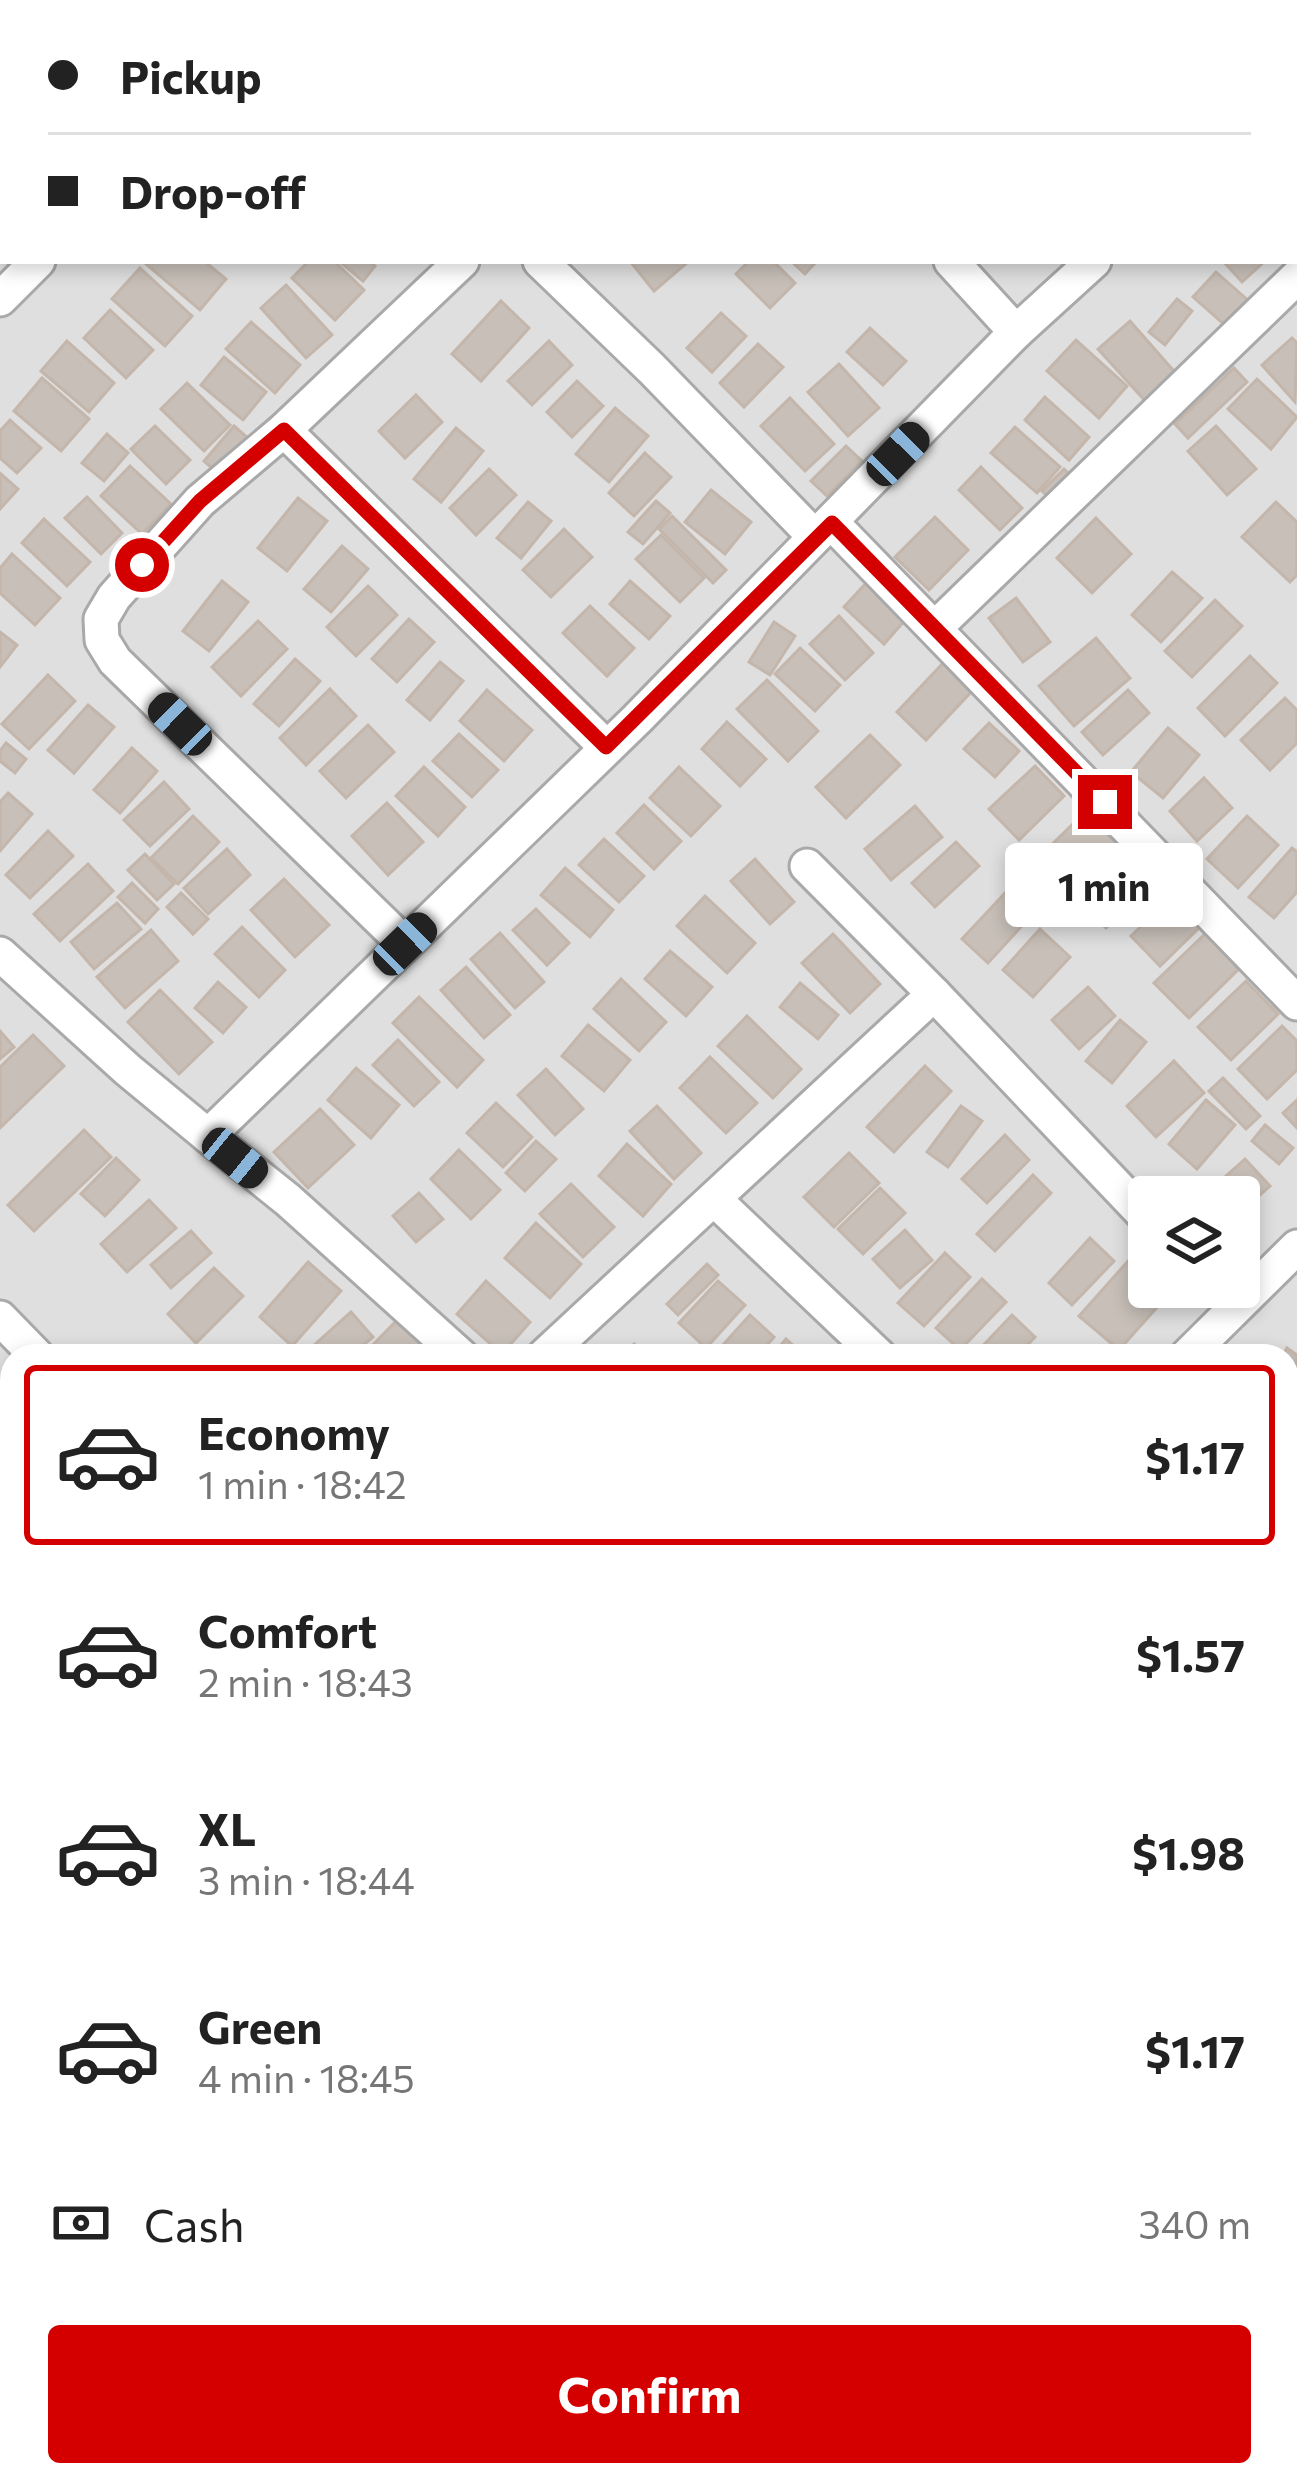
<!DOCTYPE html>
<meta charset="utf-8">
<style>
body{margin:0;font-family:Commissioner,sans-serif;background:#f2f2f2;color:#222;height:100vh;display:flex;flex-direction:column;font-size:45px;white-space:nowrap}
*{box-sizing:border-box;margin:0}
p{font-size:39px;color:#767676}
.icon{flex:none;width:66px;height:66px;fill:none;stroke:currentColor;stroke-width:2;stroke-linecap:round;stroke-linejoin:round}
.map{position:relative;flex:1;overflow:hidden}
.panel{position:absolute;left:0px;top:1344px;width:1299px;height:1143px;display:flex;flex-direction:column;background:#fff;border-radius:36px 36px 0 0;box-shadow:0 6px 18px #0003}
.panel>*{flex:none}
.guide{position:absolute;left:0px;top:0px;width:1299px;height:264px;box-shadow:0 6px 18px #0003;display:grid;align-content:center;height:264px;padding:0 48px;background:#fff}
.tools{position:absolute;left:1128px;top:1176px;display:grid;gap:24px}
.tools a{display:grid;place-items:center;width:132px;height:132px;border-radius:12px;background:#fff;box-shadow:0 6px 18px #0003;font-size:60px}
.end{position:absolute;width:54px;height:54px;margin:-27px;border:15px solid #d40000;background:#fff;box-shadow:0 0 0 6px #fff}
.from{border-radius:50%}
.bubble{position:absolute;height:84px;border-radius:12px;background:#fff;box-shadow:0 6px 18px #0003;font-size:39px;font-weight:700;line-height:84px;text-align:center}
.car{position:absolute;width:36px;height:72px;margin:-36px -18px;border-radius:15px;box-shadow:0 0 9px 3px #0007;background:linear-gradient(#222 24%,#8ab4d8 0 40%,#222 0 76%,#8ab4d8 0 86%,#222 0)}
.guide b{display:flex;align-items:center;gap:42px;height:114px;font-size:45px}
.guide b+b{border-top:3px solid #e0e0e0}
.guide i{width:30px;height:30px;background:#222}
ul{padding:21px 0 0;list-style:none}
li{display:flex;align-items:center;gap:36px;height:180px;margin:0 24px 18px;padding:0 24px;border:6px solid transparent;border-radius:12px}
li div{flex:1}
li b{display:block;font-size:45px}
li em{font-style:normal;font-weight:700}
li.on{border-color:#d40000}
li>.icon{width:108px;height:108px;stroke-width:1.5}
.pay{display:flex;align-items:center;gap:30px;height:132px;padding:0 48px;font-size:45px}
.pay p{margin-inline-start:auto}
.primary-button{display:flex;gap:24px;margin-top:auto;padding:24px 48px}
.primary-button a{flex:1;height:138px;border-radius:12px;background:#d40000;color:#fff;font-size:48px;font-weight:700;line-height:138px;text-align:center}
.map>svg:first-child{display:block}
.residential{fill:#e0dfdf;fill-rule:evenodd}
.building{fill:#c7bfb8;stroke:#c4b6ab;stroke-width:3}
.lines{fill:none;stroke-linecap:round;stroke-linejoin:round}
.service-casing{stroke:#a9a9a9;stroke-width:22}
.minor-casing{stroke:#a9a9a9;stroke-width:39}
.service{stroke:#fff;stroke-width:16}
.minor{stroke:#fff;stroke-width:33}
.route{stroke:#d40000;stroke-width:15}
</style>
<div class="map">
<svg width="1297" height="2485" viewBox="0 0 1297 2485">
<rect width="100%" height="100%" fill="#f2efe9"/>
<!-- residential -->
<path class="residential" d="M0,0H1297V2485H0ZM3,3H1296V261H3ZM1149,1197H1239V1287H1149ZM12,1356H1287V2475H12Z"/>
<!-- building -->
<g class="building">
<path d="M4,0L20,3H3V56L0,6Z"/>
<path d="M436,0H489L492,3H439Z"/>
<path d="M148,261H204L226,279L200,310L146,264Z"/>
<path d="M309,261H334L364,290L335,320L292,278Z"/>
<path d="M339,261H369L375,266L363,281Z"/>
<path d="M630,261H689L654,291Z"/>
<path d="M749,261H773L795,283L770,308L736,274Z"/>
<path d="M791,261H817L805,274Z"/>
<path d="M1223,261H1265L1242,282Z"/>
<path d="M140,268L192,316L165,346L112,299Z"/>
<path d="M1216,272L1250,302L1227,327L1193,297Z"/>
<path d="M286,285L332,335L306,358L261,308Z"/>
<path d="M1177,299L1192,311L1165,345L1149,332Z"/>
<path d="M501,301L529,328L481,381L452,354Z"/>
<path d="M110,310L153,350L126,378L84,338Z"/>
<path d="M721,313L746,336L712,372L687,348Z"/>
<path d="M1130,321L1179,377L1149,405L1098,349Z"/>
<path d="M251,322L300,365L275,393L226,349Z"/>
<path d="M870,328L906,361L883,385L847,352Z"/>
<path d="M1292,338L1297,343L1295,402L1262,365Z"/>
<path d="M1076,340L1127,386L1099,418L1047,371Z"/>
<path d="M67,341L114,383L89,412L41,371Z"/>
<path d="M549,341L572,365L532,405L508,381Z"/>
<path d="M758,344L783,367L744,407L720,383Z"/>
<path d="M224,357L266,392L243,420L201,385Z"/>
<path d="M839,364L879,408L848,436L808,392Z"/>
<path d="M1234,368L1247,382L1188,438L1175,424Z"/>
<path d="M42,378L89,419L61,451L14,411Z"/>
<path d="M1257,379L1297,417L1271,449L1228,409Z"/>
<path d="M577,381L603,406L572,437L547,412Z"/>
<path d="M187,383L230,425L204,451L161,409Z"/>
<path d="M416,395L442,422L405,458L379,431Z"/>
<path d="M1045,397L1089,437L1069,460L1025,420Z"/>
<path d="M790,398L834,444L805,471L761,426Z"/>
<path d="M615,408L648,436L609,482L576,454Z"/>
<path d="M10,420L41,448L17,473L0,458V431Z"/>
<path d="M155,426L190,460L166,484L131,449Z"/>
<path d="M234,426L250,440L220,475L204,461Z"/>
<path d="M1216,426L1256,469L1227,495L1188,451Z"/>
<path d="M1015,427L1060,467L1037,493L991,453Z"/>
<path d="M456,428L483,451L441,502L414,479Z"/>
<path d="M107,434L128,453L104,481L82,463Z"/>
<path d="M846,446L862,461L827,496L811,481Z"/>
<path d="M645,453L671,477L634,516L609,493Z"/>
<path d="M130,466L171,504L142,534L101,496Z"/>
<path d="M981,467L1022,508L1000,530L959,490Z"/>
<path d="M489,469L516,495L476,535L450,508Z"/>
<path d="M1064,469L1080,484L1058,506L1042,491Z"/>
<path d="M0,473L18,489L0,509Z"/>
<path d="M711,490L751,522L725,554L685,522Z"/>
<path d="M87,497L122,533L101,554L65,518Z"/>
<path d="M298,498L327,521L287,571L258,548Z"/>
<path d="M656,501L670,513L643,544L628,532Z"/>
<path d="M528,502L551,521L521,558L497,538Z"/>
<path d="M1276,502L1297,522V575L1290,582L1242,537Z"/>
<path d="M672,516L726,570L713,583L659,529Z"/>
<path d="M935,517L968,550L929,590L895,557Z"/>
<path d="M1096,518L1131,554L1092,593L1057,558Z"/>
<path d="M44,519L90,562L67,586L22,543Z"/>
<path d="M564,529L592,557L551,597L523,570Z"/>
<path d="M661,535L704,578L680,602L636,559Z"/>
<path d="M342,546L368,569L331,612L304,589Z"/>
<path d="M12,554L60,598L35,625L0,593V568Z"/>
<path d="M1172,572L1202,598L1161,642L1132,615Z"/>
<path d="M222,581L248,602L209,651L183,631Z"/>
<path d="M630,581L670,616L649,639L610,604Z"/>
<path d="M867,582L907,618L884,644L844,607Z"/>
<path d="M368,586L397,615L356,656L327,627Z"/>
<path d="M1016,598L1050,642L1023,662L989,618Z"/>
<path d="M1215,600L1242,626L1192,677L1165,651Z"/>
<path d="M590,606L634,648L607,676L563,633Z"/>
<path d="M839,616L873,653L845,680L810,644Z"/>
<path d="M409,619L434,642L397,682L372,659Z"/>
<path d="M258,621L287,649L241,696L212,667Z"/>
<path d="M774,622L795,636L770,675L749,662Z"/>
<path d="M0,632L17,645L0,667Z"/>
<path d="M1096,638L1130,678L1074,726L1039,686Z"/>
<path d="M800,648L840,685L815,711L775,674Z"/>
<path d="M1250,656L1277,683L1225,736L1198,708Z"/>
<path d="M295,659L320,681L279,726L254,704Z"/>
<path d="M440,662L463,681L430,720L407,700Z"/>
<path d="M943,663L973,690L926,740L897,712Z"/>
<path d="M48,675L75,701L29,749L2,724Z"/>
<path d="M767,680L818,731L788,761L737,709Z"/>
<path d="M330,689L356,716L306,765L280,738Z"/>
<path d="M487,690L532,730L504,761L460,721Z"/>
<path d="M1128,690L1149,713L1103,755L1082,732Z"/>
<path d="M1285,698L1297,710V743L1270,770L1241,740Z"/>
<path d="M88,705L114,727L74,773L48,750Z"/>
<path d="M727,722L766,759L740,786L702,749Z"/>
<path d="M989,723L1019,751L995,777L964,749Z"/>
<path d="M368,725L394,752L346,798L320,771Z"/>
<path d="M1168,728L1199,755L1163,798L1131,772Z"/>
<path d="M459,734L498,770L472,797L433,761Z"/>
<path d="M870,735L900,765L846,818L816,787Z"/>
<path d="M6,743L26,759L15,773L0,761V751Z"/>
<path d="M132,748L157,771L120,813L94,790Z"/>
<path d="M1035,766L1064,796L1019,840L989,809Z"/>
<path d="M424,767L465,807L438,836L396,796Z"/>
<path d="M679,767L720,806L691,836L650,798Z"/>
<path d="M1204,778L1232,808L1197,841L1170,811Z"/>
<path d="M164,782L189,809L150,846L124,820Z"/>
<path d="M8,793L32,814L0,851V802Z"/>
<path d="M387,803L423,842L388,875L352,836Z"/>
<path d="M644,805L681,841L654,869L617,833Z"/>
<path d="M915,806L942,837L891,880L865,849Z"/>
<path d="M1085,812L1117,844L1066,893L1035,861Z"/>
<path d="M193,816L219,842L178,884L151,858Z"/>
<path d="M1247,816L1278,845L1238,888L1207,859Z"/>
<path d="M48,831L73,856L30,898L6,875Z"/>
<path d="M604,839L644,876L619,902L579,865Z"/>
<path d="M956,842L979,866L935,907L912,883Z"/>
<path d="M1292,848L1297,852V892L1274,918L1249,897Z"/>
<path d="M227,849L250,875L208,914L184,888Z"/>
<path d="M1123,850L1153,882L1106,928L1075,897Z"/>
<path d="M145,854L174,884L157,900L128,870Z"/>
<path d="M755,859L794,902L770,924L731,881Z"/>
<path d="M88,864L113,891L60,941L34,914Z"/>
<path d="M565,868L613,910L590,937L541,895Z"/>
<path d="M284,879L329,925L295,957L251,910Z"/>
<path d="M132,883L158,909L145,923L118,897Z"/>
<path d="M181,893L208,919L193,934L167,907Z"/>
<path d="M1005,893L1031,916L988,963L962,939Z"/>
<path d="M705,896L755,943L727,973L677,926Z"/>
<path d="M1172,897L1201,926L1160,966L1131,936Z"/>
<path d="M117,903L141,929L94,969L71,942Z"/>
<path d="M536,909L569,943L547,965L513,930Z"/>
<path d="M242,927L285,970L259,997L215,954Z"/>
<path d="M1040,929L1070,957L1033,997L1003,970Z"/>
<path d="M1210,929L1244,964L1189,1018L1154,983Z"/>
<path d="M151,930L178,961L125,1008L97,977Z"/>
<path d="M500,933L544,982L515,1008L471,959Z"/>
<path d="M833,934L880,984L850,1013L802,963Z"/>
<path d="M670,951L712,987L686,1016L645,979Z"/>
<path d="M466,967L510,1015L484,1038L441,990Z"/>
<path d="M621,979L666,1022L639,1051L594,1009Z"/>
<path d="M1246,981L1278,1014L1231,1060L1198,1027Z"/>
<path d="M218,982L246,1007L223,1033L195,1008Z"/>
<path d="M800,983L838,1015L818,1039L780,1007Z"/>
<path d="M1088,987L1115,1016L1079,1049L1052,1020Z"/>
<path d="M160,990L212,1042L179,1074L128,1022Z"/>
<path d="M419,997L483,1060L457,1087L393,1023Z"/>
<path d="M747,1016L801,1069L773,1098L718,1046Z"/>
<path d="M1120,1020L1146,1042L1112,1083L1086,1061Z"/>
<path d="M588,1025L630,1060L604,1091L562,1056Z"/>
<path d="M1282,1026L1297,1041V1070L1267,1099L1238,1069Z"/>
<path d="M0,1031L14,1047L0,1059Z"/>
<path d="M33,1035L64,1066L0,1128V1067Z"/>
<path d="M398,1040L439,1082L414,1106L373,1065Z"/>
<path d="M710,1057L757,1103L726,1133L680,1088Z"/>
<path d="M1174,1061L1204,1093L1156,1137L1127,1106Z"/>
<path d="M925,1066L951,1091L894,1152L867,1127Z"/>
<path d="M356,1068L399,1105L371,1138L328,1100Z"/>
<path d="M546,1069L583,1109L555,1135L518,1095Z"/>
<path d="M1223,1078L1260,1116L1246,1129L1209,1091Z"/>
<path d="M1206,1100L1235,1125L1197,1169L1169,1144Z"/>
<path d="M1297,1100V1128L1283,1113Z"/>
<path d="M496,1103L532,1137L503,1167L467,1133Z"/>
<path d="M657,1106L701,1153L674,1179L630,1131Z"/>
<path d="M961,1106L982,1121L948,1167L927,1152Z"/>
<path d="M320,1109L354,1145L308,1188L274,1152Z"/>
<path d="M1265,1125L1293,1148L1279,1164L1252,1141Z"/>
<path d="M84,1130L111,1157L34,1231L8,1205Z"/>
<path d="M1005,1135L1029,1160L987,1203L962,1179Z"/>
<path d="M536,1141L556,1159L525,1191L506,1173Z"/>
<path d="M627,1144L671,1184L643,1216L599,1176Z"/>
<path d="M459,1150L500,1190L471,1219L431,1179Z"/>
<path d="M849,1153L879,1183L834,1227L804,1197Z"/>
<path d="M116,1158L139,1180L105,1216L81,1194Z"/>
<path d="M1245,1159L1270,1186L1242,1211L1239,1197H1229L1217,1184Z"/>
<path d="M1033,1175L1051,1193L995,1251L977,1234Z"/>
<path d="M571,1184L614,1227L583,1257L540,1214Z"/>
<path d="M880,1188L905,1213L863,1254L838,1229Z"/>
<path d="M419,1193L443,1219L416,1242L393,1216Z"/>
<path d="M149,1200L176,1228L127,1272L101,1244Z"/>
<path d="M536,1223L581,1264L550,1298L505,1258Z"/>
<path d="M905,1230L932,1260L900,1288L873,1259Z"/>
<path d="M191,1231L211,1253L171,1288L151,1265Z"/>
<path d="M1090,1238L1114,1261L1072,1305L1049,1283Z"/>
<path d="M945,1253L970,1277L924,1326L898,1303Z"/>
<path d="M1129,1260L1149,1278V1287H1160L1168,1295L1119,1350L1079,1316Z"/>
<path d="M308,1262L341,1291L292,1346L260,1317Z"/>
<path d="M707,1264L718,1275L678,1315L667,1304Z"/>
<path d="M214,1268L243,1296L196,1343L168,1314Z"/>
<path d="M982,1279L1006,1302L960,1350L936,1328Z"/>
<path d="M486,1281L530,1322L502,1354L457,1314Z"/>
<path d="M718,1281L745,1305L706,1348L679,1323Z"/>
<path d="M351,1312L373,1337L350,1356H322L313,1346Z"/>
<path d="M404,1313L433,1342L419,1356H362Z"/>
<path d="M750,1315L774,1337L757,1356H713Z"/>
<path d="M1012,1315L1035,1337L1017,1356H973Z"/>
<path d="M786,1339L805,1356H772Z"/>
<path d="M634,1344L649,1356H624Z"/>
<path d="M1287,1348L1297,1355V1394L1287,1387V1356H1282Z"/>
<path d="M1287,1422L1297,1431V1452L1287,1462Z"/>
<path d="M1297,1495V1520L1287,1512Z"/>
<path d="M1289,1519L1297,1527V1583L1291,1589L1287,1585Z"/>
<path d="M1296,1822L1297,1823V1890L1287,1880V1831Z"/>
<path d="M0,1913L12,1925V1942L0,1954Z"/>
<path d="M0,2055L12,2067V2095L0,2107Z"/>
<path d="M1295,2235L1297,2299L1287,2308V2243Z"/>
<path d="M0,2350L12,2363V2382L0,2393Z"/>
<path d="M0,2406L12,2416V2466L6,2473L0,2467Z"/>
<path d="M115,2475H142L152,2485H105Z"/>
<path d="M166,2475H209L211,2477L203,2485H176Z"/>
<path d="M275,2475H286L297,2485H266Z"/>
<path d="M645,2475H685L695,2485H644L640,2480Z"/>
<path d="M790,2475H813L821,2485H788L784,2480Z"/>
<path d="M1039,2475H1106L1096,2485H1029Z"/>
<path d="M1197,2475H1251L1241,2485H1196L1191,2480Z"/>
</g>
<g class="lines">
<!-- service casing -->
<g class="service-casing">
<g id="service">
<path d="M1140,3L1143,0"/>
<path d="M1296,25L1297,24"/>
</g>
</g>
<!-- minor casing -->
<g class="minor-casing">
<g id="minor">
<path d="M1106,0L1108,3"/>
<path d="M317,3L320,0"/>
<path d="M0,156L3,159"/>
<path d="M1296,195L1297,196"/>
<path d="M540,261L652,369L815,537"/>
<path d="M951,261L1016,332"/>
<path d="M0,299L38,261"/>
<path d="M284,430L606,747"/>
<path d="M832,523L1297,1003"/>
<path d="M935,628L1297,277"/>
<path d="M405,944L115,661L102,640L101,619L114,597L200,501L284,430L462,261"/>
<path d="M0,954L128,1070L208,1136L637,719L1016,332L1094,261"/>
<path d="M934,994L1149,1220"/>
<path d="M208,1136L288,1200L461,1356"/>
<path d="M714,1199L879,1356"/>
<path d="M0,1318L37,1356"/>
<path d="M544,1356L934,994L807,866"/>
<path d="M1187,1356L1297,1247"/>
<path d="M1287,1705L1297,1696"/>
<path d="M0,1888L12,1901"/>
<path d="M0,2150L12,2141"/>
<path d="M1287,2157L1297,2148"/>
<path d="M1287,2424L1297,2433"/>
<path d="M42,2485L52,2475"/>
<path d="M494,2485L503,2475"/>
<path d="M944,2485L954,2475"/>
</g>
</g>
<!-- service -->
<use href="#service" class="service"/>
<!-- minor -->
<use href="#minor" class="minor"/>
</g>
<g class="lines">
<!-- route -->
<path class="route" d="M142,565L200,501L284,430L606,747L832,523L1105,802"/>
</g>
</svg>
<div class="tools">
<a><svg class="icon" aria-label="layers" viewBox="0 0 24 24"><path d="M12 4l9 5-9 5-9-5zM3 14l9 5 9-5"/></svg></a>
</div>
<i class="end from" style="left:142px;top:565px"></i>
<i class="end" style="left:1105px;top:802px"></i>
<div class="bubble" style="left:1005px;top:843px;width:198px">1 min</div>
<i class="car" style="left:898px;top:454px;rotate:44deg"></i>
<i class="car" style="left:180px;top:724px;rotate:314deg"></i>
<i class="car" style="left:405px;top:944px;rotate:46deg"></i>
<i class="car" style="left:235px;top:1158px;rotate:129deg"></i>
<div class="guide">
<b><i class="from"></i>Pickup</b>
<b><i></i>Drop-off</b>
</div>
<section class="panel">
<ul>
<li class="on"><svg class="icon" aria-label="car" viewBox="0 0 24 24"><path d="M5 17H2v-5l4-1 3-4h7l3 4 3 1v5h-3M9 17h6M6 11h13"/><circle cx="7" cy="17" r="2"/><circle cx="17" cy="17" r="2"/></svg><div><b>Economy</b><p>1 min · 18:42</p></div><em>$1.17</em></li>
<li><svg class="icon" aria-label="car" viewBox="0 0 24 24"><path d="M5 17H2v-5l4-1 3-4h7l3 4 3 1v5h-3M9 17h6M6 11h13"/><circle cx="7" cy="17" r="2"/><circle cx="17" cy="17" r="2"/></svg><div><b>Comfort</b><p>2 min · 18:43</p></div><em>$1.57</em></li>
<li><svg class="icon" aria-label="car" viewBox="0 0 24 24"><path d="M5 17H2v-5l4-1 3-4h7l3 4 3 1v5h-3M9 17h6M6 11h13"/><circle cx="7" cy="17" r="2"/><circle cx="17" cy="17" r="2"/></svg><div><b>XL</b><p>3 min · 18:44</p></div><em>$1.98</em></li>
<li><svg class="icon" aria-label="car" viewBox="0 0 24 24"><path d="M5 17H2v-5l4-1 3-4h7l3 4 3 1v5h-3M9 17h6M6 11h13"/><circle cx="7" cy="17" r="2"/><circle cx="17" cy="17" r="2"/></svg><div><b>Green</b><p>4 min · 18:45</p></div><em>$1.17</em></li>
</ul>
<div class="pay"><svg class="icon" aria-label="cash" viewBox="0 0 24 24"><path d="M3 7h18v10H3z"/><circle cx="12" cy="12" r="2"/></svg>Cash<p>340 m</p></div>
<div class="primary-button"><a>Confirm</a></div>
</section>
</div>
